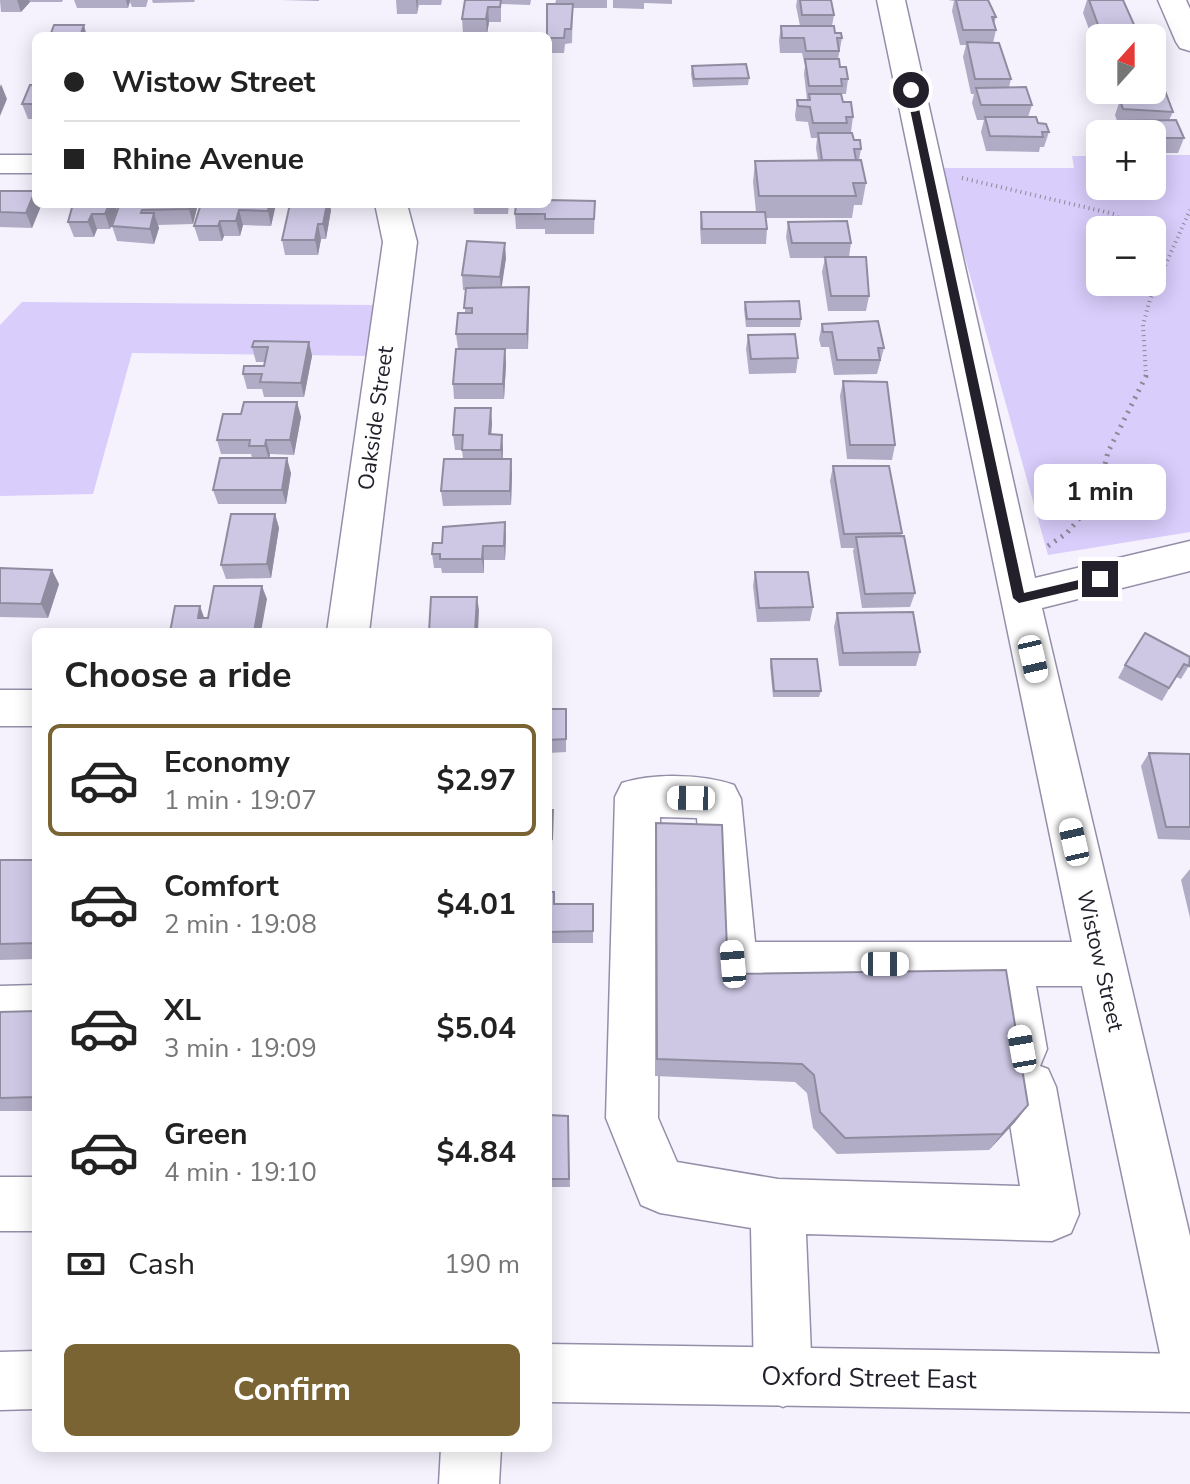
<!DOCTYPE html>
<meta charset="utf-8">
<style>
body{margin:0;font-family:"Nunito Sans",sans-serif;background:#f6f6f6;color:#222;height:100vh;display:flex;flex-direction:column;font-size:30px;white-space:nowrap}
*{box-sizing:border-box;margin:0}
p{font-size:26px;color:#767676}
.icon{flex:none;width:44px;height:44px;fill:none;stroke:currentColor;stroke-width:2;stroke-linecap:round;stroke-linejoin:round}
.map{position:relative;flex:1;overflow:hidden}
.details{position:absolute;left:32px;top:628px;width:520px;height:824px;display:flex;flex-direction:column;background:#fff;border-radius:12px;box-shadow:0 4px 20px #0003}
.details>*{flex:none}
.top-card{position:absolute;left:32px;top:32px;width:520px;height:176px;border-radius:12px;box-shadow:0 4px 20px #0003;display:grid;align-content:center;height:176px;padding:0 32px;background:#fff}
.needle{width:52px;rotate:21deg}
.controls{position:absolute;left:1086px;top:24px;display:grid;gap:16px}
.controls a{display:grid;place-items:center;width:80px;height:80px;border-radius:12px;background:#fff;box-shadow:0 4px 20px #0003;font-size:40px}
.end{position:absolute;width:36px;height:36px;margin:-18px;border:10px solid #23202b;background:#fff;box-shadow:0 0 0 4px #fff}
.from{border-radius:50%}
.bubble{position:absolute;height:56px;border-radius:12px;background:#fff;box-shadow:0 4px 20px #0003;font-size:26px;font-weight:700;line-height:56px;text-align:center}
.car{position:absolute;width:24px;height:48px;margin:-24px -12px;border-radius:10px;box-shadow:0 0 6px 2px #0007;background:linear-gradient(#fff 24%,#345 0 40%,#fff 0 76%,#345 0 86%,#fff 0)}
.top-card b{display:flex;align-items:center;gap:28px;height:76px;font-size:30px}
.top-card b+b{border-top:2px solid #e0e0e0}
.top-card i{width:20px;height:20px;background:#222}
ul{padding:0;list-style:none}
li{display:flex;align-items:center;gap:24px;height:112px;margin:0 16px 12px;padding:0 16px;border:4px solid transparent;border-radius:12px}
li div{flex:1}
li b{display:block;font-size:30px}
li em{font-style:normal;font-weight:700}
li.active{border-color:#7a6434}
li>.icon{width:72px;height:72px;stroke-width:1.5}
h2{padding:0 32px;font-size:36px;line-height:96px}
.pay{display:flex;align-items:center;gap:20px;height:88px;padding:0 32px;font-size:30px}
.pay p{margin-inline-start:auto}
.primary-button{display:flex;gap:16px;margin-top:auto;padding:16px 32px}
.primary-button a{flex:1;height:92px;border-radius:12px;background:#7a6434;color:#fff;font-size:32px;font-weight:700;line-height:92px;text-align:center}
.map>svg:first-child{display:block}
.green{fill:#d8cdfb;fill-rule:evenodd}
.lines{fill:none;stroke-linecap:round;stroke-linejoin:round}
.minor-casing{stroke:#948ea9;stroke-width:3}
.major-casing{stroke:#948ea9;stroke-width:3}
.path-far1{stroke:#8c8995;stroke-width:4;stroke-dasharray:1 4;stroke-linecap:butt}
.path{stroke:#8c8995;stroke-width:5;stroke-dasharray:2 6;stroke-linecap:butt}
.minor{fill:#fff;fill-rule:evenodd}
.major{fill:#fff;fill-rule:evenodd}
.wall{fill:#b1acc5}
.shaded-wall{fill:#908ca0}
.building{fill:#cec8e5;stroke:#908ca0;stroke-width:2}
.route{fill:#23202b}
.labels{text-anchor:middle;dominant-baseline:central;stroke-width:8;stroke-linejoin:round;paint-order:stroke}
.street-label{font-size:22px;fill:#23202b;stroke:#fff}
.near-street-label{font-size:26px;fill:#23202b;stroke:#fff}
</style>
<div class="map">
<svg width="1190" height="1484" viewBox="0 0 1190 1484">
<rect width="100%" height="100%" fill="#f5f2fe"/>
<!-- green -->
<g class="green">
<path d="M1152,155H1190V532L1048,555L940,168H1074L1072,156H1100V186H1152ZM1100,230H1152V282H1100Z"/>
<path d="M22,302L374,305L370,356L132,353L93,494L0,496V325Z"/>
</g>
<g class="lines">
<!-- minor casing -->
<g class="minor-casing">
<g id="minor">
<path d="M877,0H905L1035,578L1190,541V571L1042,608L1190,1236V1387L1170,1378L1161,1358L1082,986H1036L1047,1049L1040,1066L1048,1069L1056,1087L1079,1214L1071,1233L1052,1241L806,1234L812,1378L803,1398L783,1407L763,1398L754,1378L751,1228L660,1213L641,1205L606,1118L615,797L622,783C653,773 703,774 734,785L741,799L755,942H1072ZM660,817L697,818L709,964L716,980L733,986H986L997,1049L1004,1066L1012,1069L1004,1087L1020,1186L778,1179L677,1162L658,1118Z"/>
<path d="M1158,0H1186L1190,9V51L1180,48L1176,42Z"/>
<rect x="0" y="155" width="36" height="18"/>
<path d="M375,204H407L417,242L369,632H327L383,242Z"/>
<rect x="0" y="690" width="36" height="36"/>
<path d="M36,985V1031L0,1032V986Z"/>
<rect x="0" y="1177" width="36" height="54"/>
<path d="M441,1448H501L499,1484H439Z"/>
</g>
</g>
<!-- major casing -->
<g class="major-casing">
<g id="major">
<path d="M548,1344L1190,1354V1412L548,1402Z"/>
<path d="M36,1351V1409L0,1410V1352Z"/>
</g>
</g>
<!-- path-far1 -->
<g class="path-far1">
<path d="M962,178L1114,214L1130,230"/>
<path d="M1152,250L1164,262"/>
<path d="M1146,376L1143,325L1150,299L1190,210"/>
</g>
<!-- path -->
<path class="path" d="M1048,546L1067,533L1097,497L1108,452L1147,374"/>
<!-- minor -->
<use href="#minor" class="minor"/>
<!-- major -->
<use href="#major" class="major"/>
</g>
<!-- wall -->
<g class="wall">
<path d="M0,0H63L62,2H30L21,12H1Z"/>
<path d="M74,0H148L146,7H132L130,2L128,8H77Z"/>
<path d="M152,0H195L194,2L153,3Z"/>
<path d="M281,0H319V1Z"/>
<path d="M396,0H442L441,5H419L417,14H397Z"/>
<path d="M465,0H531L530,5L501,4V22H489L487,34H463L462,19Z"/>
<path d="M556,0H607V8H573L572,43L565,44L564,53H548V36Z"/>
<path d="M613,0H672V4L644,3V9L613,8Z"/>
<path d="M797,0H831L834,15L832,26L835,33L842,38L838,59L840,67L848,79L846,94H841L843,102L853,117L851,132H846V133L861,149L859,160L866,183L862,205H854L852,218H766L767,229L766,244H701L700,227L701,212H756L753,182L755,161L818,160L816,148L817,138H811L808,122L796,121L795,115L797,100H807L804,74L805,66L802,53H780L779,40L781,26H800L796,6Z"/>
<path d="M948,0H988L996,17L994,24L996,30L993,43L1011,79L1009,87L1032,105L1028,117L1049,132L1044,147H1040L1039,152L986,151L981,132L984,120H977L972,103L974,94H971L963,57L966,45H960L952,11L954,1Z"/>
<path d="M1087,0H1123L1140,38H1100V48H1096L1083,13Z"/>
<path d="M692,66L749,78L748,85L693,87L691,74Z"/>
<path d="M36,85V119H28L22,104Z"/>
<path d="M1112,90H1150L1173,112L1169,120L1184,138L1178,153H1152V134H1118L1122,124H1118L1115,115L1120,100H1126L1127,97H1114Z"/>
<path d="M0,191L36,204H40L41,206L32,228L0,227Z"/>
<path d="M595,201L594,234H545V229H516L515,214Z"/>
<path d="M73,204H115L117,210L110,229H97L94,237H74L68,222Z"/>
<path d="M198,204L193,224L158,225L159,228L154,244L117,241L112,226L119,206Z"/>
<path d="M201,204H276L271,226L243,225L240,236H224L222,241H199L194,226Z"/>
<path d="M473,204H509L508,214H474Z"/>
<path d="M331,210L326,239H321L318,255H285L282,240Z"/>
<path d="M788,222L851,243L849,257L869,296L866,311H828L822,272L825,258H790L786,237Z"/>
<path d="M506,258L501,287H529L528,349H458L456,334L465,313V290H463L462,275Z"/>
<path d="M745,302L801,319L800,327H746L744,309Z"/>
<path d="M822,324L884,348L877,374L834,375L829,347H821L819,339Z"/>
<path d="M748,335L798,358L796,373L749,374L746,349Z"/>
<path d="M309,342L312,356L304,397H264L262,389H247L243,374L264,366V362H256L252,347Z"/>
<path d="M505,349L506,364L504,399H454L453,384Z"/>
<path d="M843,381L895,445L892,460L847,459L840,396Z"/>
<path d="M297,402L301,417L294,455L270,454L269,458L291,473L286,504H218L213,490L252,458L251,454H221L217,440L241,414Z"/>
<path d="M492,423L491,434L502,435L503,459L512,473L511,505L443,506L441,491L463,459L462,450H455L453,435Z"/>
<path d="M833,466L902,533L901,536L915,593L910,607L862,608L853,551L854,548H841L830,481Z"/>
<path d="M275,514L279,528L271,578L226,579L221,565Z"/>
<path d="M505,522L506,536L505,560H484V573H442L441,568H434L432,554L442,543Z"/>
<path d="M0,568L59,584L48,618L0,617Z"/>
<path d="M755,572L813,607L810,621L757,622L753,586Z"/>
<path d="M837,613L920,652L916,666H839L834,627Z"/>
<path d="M771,659L821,691L819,697H773L770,666Z"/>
<path d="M1190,664L1181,679L1176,677L1162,701L1118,678L1125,665Z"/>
<path d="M548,705L551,709H566V752L548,753Z"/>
<path d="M1149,753L1190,754V840L1158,839L1141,766Z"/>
<path d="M548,810H553L552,846L548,845Z"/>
<path d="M656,823L728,974L1028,1105L1015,1122L989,1150L837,1154L813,1128L807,1093L795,1082L655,1076V845Z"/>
<path d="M0,860H36V959L0,960Z"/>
<path d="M1190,869V918L1181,880Z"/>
<path d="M548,892L555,904H593V943H548Z"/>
<path d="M36,1011V1111H0V1012Z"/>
<path d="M548,1115L568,1116L570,1187H548Z"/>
</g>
<!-- shaded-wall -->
<g class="shaded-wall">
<path d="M17,0H29L30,2L21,12Z"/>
<path d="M126,0H130L128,8Z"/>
<path d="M416,0H418L417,14Z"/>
<path d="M488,7L489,22L487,34L486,19Z"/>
<path d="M84,25L86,33L85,36H80Z"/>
<path d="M1,84L7,99L0,116V87Z"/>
<path d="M35,191L36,204H40L41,206L32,228L26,213Z"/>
<path d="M109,204H115L117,210L110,229L105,214Z"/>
<path d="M190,204H198L193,224L189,209Z"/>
<path d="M269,204H276L271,226L268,211Z"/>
<path d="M327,204H330L331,210L326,239L323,224Z"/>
<path d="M239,210L243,225L240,236L236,221Z"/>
<path d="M154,213L159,228L154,244L150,229Z"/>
<path d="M92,214L97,229L94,237L88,222Z"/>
<path d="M220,221L224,236L222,241L218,226Z"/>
<path d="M318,224L321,239L318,255L315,240Z"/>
<path d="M505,243L506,258L501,292L500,277Z"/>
<path d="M529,287V302L528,349L527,334Z"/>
<path d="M309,342L312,356L304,397L301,383Z"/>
<path d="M505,349L506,364L504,399L503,384Z"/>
<path d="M297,402L301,417L294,455L290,440Z"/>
<path d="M491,408L492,423L490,449L489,434Z"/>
<path d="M502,435L503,449L502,464L501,450Z"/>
<path d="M266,440L270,454L269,460L265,446Z"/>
<path d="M287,458L291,473L286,504L282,490Z"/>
<path d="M511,459L512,473L511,505L510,491Z"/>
<path d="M275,514L279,528L271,578L267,564Z"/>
<path d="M505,522L506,536L505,560L504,546Z"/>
<path d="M483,546L484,560V573L482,559Z"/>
<path d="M52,570L59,584L48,618L41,604Z"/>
<path d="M262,586L267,599L261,632H254Z"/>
<path d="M477,597L479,610L478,632H475Z"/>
<path d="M200,606L205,620L198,618Z"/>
<path d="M1028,1105L1015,1122L989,1150L1002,1134Z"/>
</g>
<!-- building -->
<g class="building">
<path d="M465,0H501L500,7H488L486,19H462Z"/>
<path d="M800,0H831L834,15H802Z"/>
<path d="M956,0H988L996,17H992L996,30H963Z"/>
<path d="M1089,0H1123L1140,38H1109L1107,33H1101Z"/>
<path d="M547,4H573L571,29H565L564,38H548V36H547Z"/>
<path d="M54,25H84L80,36H50Z"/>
<path d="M781,26H834L835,33H841L842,38H837L839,51H806L804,38H782Z"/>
<path d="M967,42L999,43L1011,79H975Z"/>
<path d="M805,59H839L840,67H846L848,79H841L842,86H809Z"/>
<path d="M746,64L749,78L694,79L692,66Z"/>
<path d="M30,85H36V104H22Z"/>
<path d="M1026,87L1032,105H981L976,88Z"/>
<path d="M1129,90L1165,91L1173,112L1123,109L1120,100H1133Z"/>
<path d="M809,94H841L843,102H851L853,117H846L847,123H813L810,107L798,106L797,100H810Z"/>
<path d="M985,117H1036L1038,123L1046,124L1049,132H1042L1043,137L990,136Z"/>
<path d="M1176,120L1184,138H1152V134H1128L1123,121Z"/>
<path d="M818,133H852L854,140H860L861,149H854L856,160H822Z"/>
<path d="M861,160L866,183H853L856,196H759L755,161Z"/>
<path d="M0,191H35L26,213L0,212Z"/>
<path d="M548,200L595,201L594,219H545V214H515L516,204H548Z"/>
<path d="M73,204H109L105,214H92L88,222H68Z"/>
<path d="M142,204H190L189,209L142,210L141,213H154L150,229L112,226L119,206H142Z"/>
<path d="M201,204H269L268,211L239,210L236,221H220L218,226H194Z"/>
<path d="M290,204H327L323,224H318L315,240H282Z"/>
<path d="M473,204H508V207L473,206Z"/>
<path d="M701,212H765L767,229H702Z"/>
<path d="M847,221L851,243H792L788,222Z"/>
<path d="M467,241L505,243L500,277L462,275Z"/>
<path d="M825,257H866L869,296H831Z"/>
<path d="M529,287L527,334H456L458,313H472V308H464L466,288Z"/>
<path d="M799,301L801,319H747L745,302Z"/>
<path d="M878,321L884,348H878L880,360H837L832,332H823L822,324Z"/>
<path d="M795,334L798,358L751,359L748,335Z"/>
<path d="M254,341L309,342L301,383L260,382L262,374H243L244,366H264L268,347H252Z"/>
<path d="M456,349H505L503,384H453Z"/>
<path d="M843,381L887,382L895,445H850Z"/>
<path d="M244,402H297L290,440H266L265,446H249L250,440H217L223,414H241Z"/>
<path d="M455,408H491L489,434L502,435L501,450H462L463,435H453Z"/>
<path d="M220,458H287L282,490H213Z"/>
<path d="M444,459H511L510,491H441Z"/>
<path d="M833,466H889L902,533L844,534Z"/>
<path d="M231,514H275L267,564L221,565Z"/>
<path d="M505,522L504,546H483L482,559H440V554H432L433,543H442L443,527Z"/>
<path d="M904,536L915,593L865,594L856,537Z"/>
<path d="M0,568L52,570L41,604L0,603Z"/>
<path d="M755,572H808L813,607L759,608Z"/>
<path d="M214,586H262L254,632H170L175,606H200L198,618H208Z"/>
<path d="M431,597H477L475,632H429Z"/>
<path d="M913,612L920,652L843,653L837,613Z"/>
<path d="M1145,633L1190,657L1189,666L1184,664L1169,688L1125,665Z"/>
<path d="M771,659H817L821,691H774Z"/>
<path d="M548,705H551V709H566V739L548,740Z"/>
<path d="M1149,753L1190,754V827H1166Z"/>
<path d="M548,810H553L552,839H548Z"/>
<path d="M656,823L722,825L728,974L1006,970L1028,1105L1002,1134L845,1138L820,1112L814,1075L802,1064L657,1059Z"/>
<path d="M0,860H36V943L0,944Z"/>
<path d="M548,892H554V904H593V931L548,932Z"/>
<path d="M36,1011V1097L0,1098V1012Z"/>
<path d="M548,1115L568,1116L569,1179H548Z"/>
</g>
<!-- route -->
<path class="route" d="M911,87L915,90L1024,593L1100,575L1106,579L1104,583L1019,603L1013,598L906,90Z"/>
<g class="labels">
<!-- street labels -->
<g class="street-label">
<text transform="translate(376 418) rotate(-82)">Oakside Street</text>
<text transform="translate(1100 961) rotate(77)">Wistow Street</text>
</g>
<!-- near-street labels -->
<g class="near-street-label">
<text transform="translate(869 1378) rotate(1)">Oxford Street East</text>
</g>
</g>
</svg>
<div class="controls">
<a><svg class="needle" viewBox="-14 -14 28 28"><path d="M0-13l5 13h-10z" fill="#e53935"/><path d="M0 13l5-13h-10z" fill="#767676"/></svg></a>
<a>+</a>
<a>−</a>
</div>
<i class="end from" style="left:911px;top:90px"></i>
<i class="end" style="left:1100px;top:579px"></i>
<div class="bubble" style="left:1034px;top:464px;width:132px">1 min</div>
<i class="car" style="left:1033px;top:659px;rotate:167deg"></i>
<i class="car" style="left:691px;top:798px;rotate:271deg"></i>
<i class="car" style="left:1074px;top:842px;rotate:347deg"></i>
<i class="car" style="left:733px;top:964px;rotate:355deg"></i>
<i class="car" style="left:885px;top:964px;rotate:90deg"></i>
<i class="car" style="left:1022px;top:1049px;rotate:350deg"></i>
<div class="top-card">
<b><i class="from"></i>Wistow Street</b>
<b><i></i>Rhine Avenue</b>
</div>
<section class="details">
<h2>Choose a ride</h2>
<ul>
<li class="active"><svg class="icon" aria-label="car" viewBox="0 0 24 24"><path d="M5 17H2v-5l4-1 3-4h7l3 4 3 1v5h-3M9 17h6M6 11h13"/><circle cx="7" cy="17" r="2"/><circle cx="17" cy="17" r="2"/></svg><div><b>Economy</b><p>1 min · 19:07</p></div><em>$2.97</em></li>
<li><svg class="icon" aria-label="car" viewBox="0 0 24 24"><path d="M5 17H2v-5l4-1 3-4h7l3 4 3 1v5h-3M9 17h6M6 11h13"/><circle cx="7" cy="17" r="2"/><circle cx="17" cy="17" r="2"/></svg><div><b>Comfort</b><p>2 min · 19:08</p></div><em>$4.01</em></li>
<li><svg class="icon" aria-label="car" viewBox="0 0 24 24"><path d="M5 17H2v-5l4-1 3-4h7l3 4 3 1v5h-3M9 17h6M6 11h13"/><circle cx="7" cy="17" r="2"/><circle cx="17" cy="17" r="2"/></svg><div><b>XL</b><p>3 min · 19:09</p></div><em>$5.04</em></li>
<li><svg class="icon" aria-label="car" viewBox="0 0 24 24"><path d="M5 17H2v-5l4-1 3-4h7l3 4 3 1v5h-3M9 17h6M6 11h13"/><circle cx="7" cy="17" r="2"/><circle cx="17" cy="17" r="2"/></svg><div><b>Green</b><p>4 min · 19:10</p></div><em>$4.84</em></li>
</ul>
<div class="pay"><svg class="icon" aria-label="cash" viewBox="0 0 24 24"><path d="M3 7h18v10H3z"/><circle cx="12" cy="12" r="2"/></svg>Cash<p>190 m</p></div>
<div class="primary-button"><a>Confirm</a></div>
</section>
</div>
